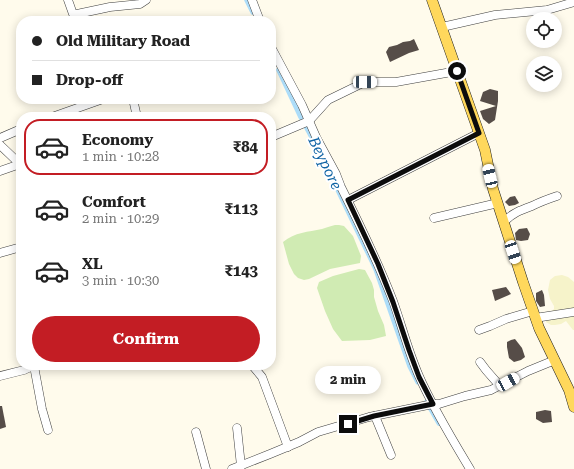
<!DOCTYPE html>
<meta charset="utf-8">
<style>
body{margin:0;font-family:"Roboto Serif",serif;background:#f2f2f2;color:#222;height:100vh;display:flex;flex-direction:column;font-size:15px;white-space:nowrap}
*{box-sizing:border-box;margin:0}
p{font-size:13px;color:#767676}
.icon{flex:none;width:22px;height:22px;fill:none;stroke:currentColor;stroke-width:2;stroke-linecap:round;stroke-linejoin:round}
.map{position:relative;flex:1;overflow:hidden}
.drawer{position:absolute;left:16px;top:112px;width:260px;height:258px;display:flex;flex-direction:column;background:#fff;border-radius:16px;box-shadow:0 2px 10px #0003}
.drawer>*{flex:none}
.guide{position:absolute;left:16px;top:16px;width:260px;height:88px;border-radius:16px;box-shadow:0 2px 10px #0003;display:grid;align-content:center;height:88px;padding:0 16px;background:#fff}
.buttons{position:absolute;left:526px;top:12px;display:grid;gap:8px}
.buttons a{display:grid;place-items:center;width:36px;height:36px;border-radius:50%;background:#fff;box-shadow:0 2px 10px #0003;font-size:20px}
.end{position:absolute;width:18px;height:18px;margin:-9px;border:5px solid #0c0c0c;background:#fff;box-shadow:0 0 0 2px #fff}
.from{border-radius:50%}
.bubble{position:absolute;height:28px;border-radius:14px;background:#fff;box-shadow:0 2px 10px #0003;font-size:13px;font-weight:700;line-height:28px;text-align:center}
.car{position:absolute;width:12px;height:24px;margin:-12px -6px;border-radius:5px;box-shadow:0 0 3px 1px #0007;background:linear-gradient(#fff 24%,#345 0 40%,#fff 0 76%,#345 0 86%,#fff 0)}
.guide b{display:flex;align-items:center;gap:14px;height:38px;font-size:15px}
.guide b+b{border-top:1px solid #e0e0e0}
.guide i{width:10px;height:10px;background:#222}
ul{padding:7px 0 0;list-style:none}
li{display:flex;align-items:center;gap:12px;height:56px;margin:0 8px 6px;padding:0 8px;border:2px solid transparent;border-radius:16px}
li div{flex:1}
li b{display:block;font-size:15px}
li em{font-style:normal;font-weight:700}
li.selected{border-color:#c31d24}
li>.icon{width:36px;height:36px;stroke-width:1.5}
.action{display:flex;gap:8px;margin-top:auto;padding:8px 16px}
.action a{flex:1;height:46px;border-radius:24px;background:#c31d24;color:#fff;font-size:16px;font-weight:700;line-height:46px;text-align:center}
.map>svg:first-child{display:block}
.farmland{fill:#f6f3ca}
.green{fill:#d0ebb3}
.lines{fill:none;stroke-linecap:round;stroke-linejoin:round}
.canal{stroke:#adddf9;stroke-width:5.5}
.building{fill:#564d48}
.minor-casing{stroke:#3f3f3f;stroke-width:9}
.major-casing{stroke:#1d1d1d;stroke-width:11}
.minor{stroke:#fff;stroke-width:8}
.major{stroke:#ffd85c;stroke-width:10}
.route{stroke:#0c0c0c;stroke-width:5}
.labels{text-anchor:middle;dominant-baseline:central;stroke-width:4;stroke-linejoin:round;paint-order:stroke}
.water-label{font-size:15px;font-style:italic;fill:#0f63a4;stroke:#fff}
</style>
<div class="map">
<svg width="574" height="469" viewBox="0 0 574 469">
<rect width="100%" height="100%" fill="#fffbec"/>
<!-- farmland -->
<path class="farmland" d="M562,275L568,277L574,282V330H573L566,321L561,324L555,325H551L546,322V317L554,309V306L550,299L548,290L550,280L555,276Z"/>
<!-- green -->
<g class="green">
<path d="M335,225H339L344,226L353,236L361,256L360,263L330,269L309,279L304,280L298,278L294,274L289,264L283,242C295,232 308,232 322,229C326,228 330,226 335,225Z"/>
<path d="M359,269L365,270L372,283L374,290V297L378,311L384,325L386,336L370,340L342,341L333,329L325,311L317,288L319,282L333,276Z"/>
</g>
<g class="lines">
<!-- canal -->
<g class="canal">
<path d="M247,0L253,12"/>
<path d="M279,70L301,117L319,150L376,269L410,366L418,382"/>
<path d="M427,402L439,423"/>
</g>
</g>
<!-- building -->
<g class="building">
<path d="M414,39L419,50L409,53L390,62L386,52L389,47L397,45L403,42L410,41Z"/>
<path d="M490,89L498,91V101L495,120L489,124L483,119L480,111L496,106L480,101L483,92Z"/>
<path d="M515,196L519,203L515,205L509,206L505,202L510,197Z"/>
<path d="M527,228L530,234L528,240L521,241L516,240L515,233L519,229Z"/>
<path d="M506,287L511,294L495,301L492,290Z"/>
<path d="M542,290L544,295L545,306L540,307L536,301V293Z"/>
<path d="M515,339L522,348L525,357L521,360L514,362L509,358L507,347V342L511,340Z"/>
<path d="M0,406H2L6,427L0,429Z"/>
<path d="M545,410L551,411L552,422L543,423L536,419V412Z"/>
</g>
<g class="lines">
<!-- minor casing -->
<g class="minor-casing">
<g id="minor">
<path d="M68,0L73,14H77L110,7L140,4L146,0"/>
<path d="M252,0L260,21"/>
<path d="M442,27L495,15L547,10L574,2"/>
<path d="M271,47L302,105L317,139L336,174L341,187C360,225 378,262 393,301C402,326 408,351 419,376C433,408 452,439 470,469"/>
<path d="M133,99L137,117"/>
<path d="M52,117L103,99"/>
<path d="M271,137L309,121L328,100L365,82H396L457,71"/>
<path d="M0,138L21,129"/>
<path d="M0,145L20,164"/>
<path d="M0,171L20,164L21,165"/>
<path d="M348,200L479,133"/>
<path d="M434,218L498,203"/>
<path d="M504,222C512,213 521,210 532,206C540,202 548,199 557,196"/>
<path d="M0,253L21,247"/>
<path d="M535,318L574,312"/>
<path d="M479,330L490,326L506,319L533,311"/>
<path d="M480,362L486,370L500,386"/>
<path d="M252,365L262,377L288,447"/>
<path d="M34,366L42,409L48,430"/>
<path d="M0,376L24,370L35,365"/>
<path d="M375,416L391,455"/>
<path d="M237,428L241,466"/>
<path d="M196,432L206,469"/>
<path d="M232,469L270,454L299,442L318,432L369,417L433,404H439L465,396L491,390L528,371L555,360"/>
</g>
</g>
<!-- major casing -->
<g class="major-casing">
<path id="major" d="M432,0L485,150L493,189L523,282L539,328L569,390L574,407"/>
</g>
<!-- minor -->
<use href="#minor" class="minor"/>
<!-- major -->
<use href="#major" class="major"/>
</g>
<g class="lines">
<!-- route -->
<path class="route" d="M348,424L374,416L433,404L419,377L409,350L393,302L378,264L348,200L479,133L457,71"/>
</g>
<g class="labels">
<!-- water labels -->
<g class="water-label">
<text transform="translate(325 163) rotate(64)">Beypore</text>
</g>
</g>
</svg>
<div class="buttons">
<a><svg class="icon" aria-label="locate" viewBox="0 0 24 24"><circle cx="12" cy="12" r="6"/><path d="M12 2v4M12 18v4M2 12h4M18 12h4"/></svg></a>
<a><svg class="icon" aria-label="layers" viewBox="0 0 24 24"><path d="M12 4l9 5-9 5-9-5zM3 14l9 5 9-5"/></svg></a>
</div>
<i class="end from" style="left:457px;top:71px"></i>
<i class="end" style="left:348px;top:424px"></i>
<div class="bubble" style="left:315px;top:366px;width:66px">2 min</div>
<i class="car" style="left:365px;top:82px;rotate:90deg"></i>
<i class="car" style="left:490px;top:176px;rotate:347deg"></i>
<i class="car" style="left:513px;top:252px;rotate:162deg"></i>
<i class="car" style="left:508px;top:382px;rotate:61deg"></i>
<div class="guide">
<b><i class="from"></i>Old Military Road</b>
<b><i></i>Drop-off</b>
</div>
<section class="drawer">
<ul>
<li class="selected"><svg class="icon" aria-label="car" viewBox="0 0 24 24"><path d="M5 17H2v-5l4-1 3-4h7l3 4 3 1v5h-3M9 17h6M6 11h13"/><circle cx="7" cy="17" r="2"/><circle cx="17" cy="17" r="2"/></svg><div><b>Economy</b><p>1 min · 10:28</p></div><em>₹84</em></li>
<li><svg class="icon" aria-label="car" viewBox="0 0 24 24"><path d="M5 17H2v-5l4-1 3-4h7l3 4 3 1v5h-3M9 17h6M6 11h13"/><circle cx="7" cy="17" r="2"/><circle cx="17" cy="17" r="2"/></svg><div><b>Comfort</b><p>2 min · 10:29</p></div><em>₹113</em></li>
<li><svg class="icon" aria-label="car" viewBox="0 0 24 24"><path d="M5 17H2v-5l4-1 3-4h7l3 4 3 1v5h-3M9 17h6M6 11h13"/><circle cx="7" cy="17" r="2"/><circle cx="17" cy="17" r="2"/></svg><div><b>XL</b><p>3 min · 10:30</p></div><em>₹143</em></li>
</ul>
<div class="action"><a>Confirm</a></div>
</section>
</div>
